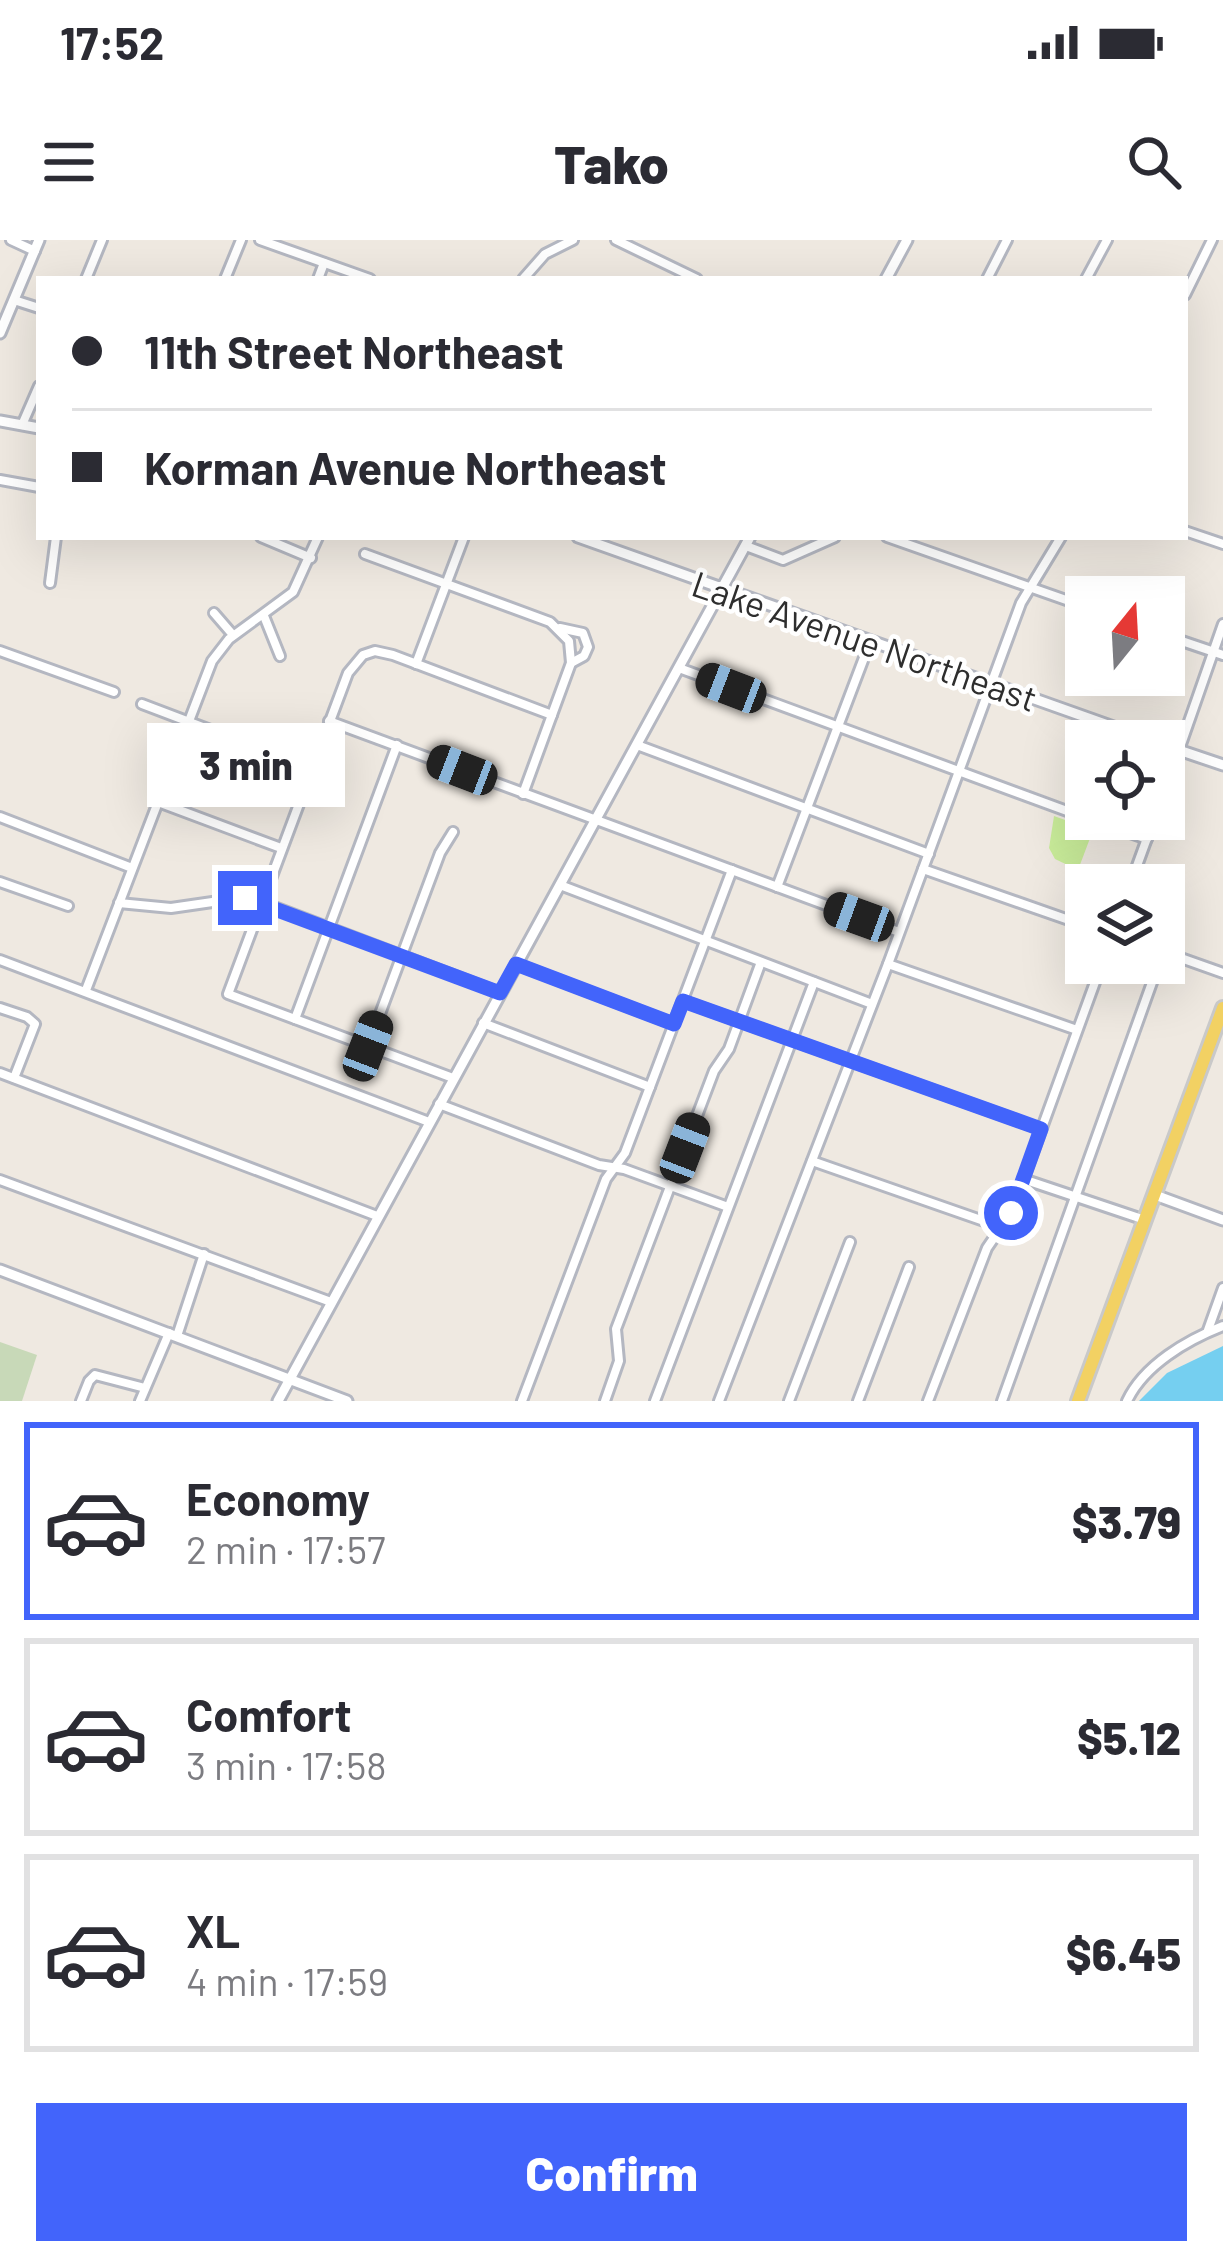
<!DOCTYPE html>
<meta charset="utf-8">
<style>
body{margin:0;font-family:Barlow,sans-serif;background:#f2f2f3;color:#2b2b33;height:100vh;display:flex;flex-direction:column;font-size:45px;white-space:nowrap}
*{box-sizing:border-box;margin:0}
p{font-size:39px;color:#7c7c81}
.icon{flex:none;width:66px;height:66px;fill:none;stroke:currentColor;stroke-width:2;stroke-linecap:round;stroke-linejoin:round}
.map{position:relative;height:1161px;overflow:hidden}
.panel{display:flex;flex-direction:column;background:#fff;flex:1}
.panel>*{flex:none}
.guide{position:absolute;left:36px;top:36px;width:1152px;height:264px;border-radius:0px;box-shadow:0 12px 48px #0002;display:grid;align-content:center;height:264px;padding:0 36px;background:#fff}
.needle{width:78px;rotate:18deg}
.fabs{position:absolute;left:1065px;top:336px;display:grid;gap:24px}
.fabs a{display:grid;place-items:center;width:120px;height:120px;border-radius:0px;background:#fff;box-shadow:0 12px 48px #0002;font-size:60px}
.end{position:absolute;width:54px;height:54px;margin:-27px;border:15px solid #4264fb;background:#fff;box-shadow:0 0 0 6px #fff}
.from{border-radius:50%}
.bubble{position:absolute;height:84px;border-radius:0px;background:#fff;box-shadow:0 12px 48px #0002;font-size:39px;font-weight:800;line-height:84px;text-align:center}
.car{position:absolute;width:36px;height:72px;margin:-36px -18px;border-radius:15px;box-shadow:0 0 9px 3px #0007;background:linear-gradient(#222 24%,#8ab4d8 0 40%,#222 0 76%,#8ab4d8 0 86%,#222 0)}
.guide b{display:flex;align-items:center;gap:42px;height:114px;font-size:45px}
.guide b+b{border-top:3px solid #e1e1e2}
.guide i{width:30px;height:30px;background:#2b2b33}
ul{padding:21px 0 0;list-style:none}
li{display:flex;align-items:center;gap:36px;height:198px;margin:0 24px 18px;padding:0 12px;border:6px solid #e1e1e2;border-radius:0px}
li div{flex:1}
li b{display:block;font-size:45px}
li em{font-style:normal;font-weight:800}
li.selected{border-color:#4264fb}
li>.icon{width:108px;height:108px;stroke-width:1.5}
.action{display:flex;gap:24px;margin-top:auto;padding:24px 36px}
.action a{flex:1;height:138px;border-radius:0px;background:#4264fb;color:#fff;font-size:48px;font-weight:800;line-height:138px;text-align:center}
.status{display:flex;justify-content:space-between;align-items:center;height:84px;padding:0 60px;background:#fff;direction:ltr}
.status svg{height:33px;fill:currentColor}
header{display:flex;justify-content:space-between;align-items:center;height:156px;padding:0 36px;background:#fff;font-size:54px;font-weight:800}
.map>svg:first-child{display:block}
.cemetery{fill:#c8d9b8}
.pitch{fill:#c9ec9a}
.water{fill:#75cff0}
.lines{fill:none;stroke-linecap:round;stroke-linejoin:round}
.minor-casing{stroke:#b4b7c1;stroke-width:14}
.tertiary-casing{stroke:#b4b7c1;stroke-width:15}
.secondary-casing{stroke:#b4b7c1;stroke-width:15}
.primary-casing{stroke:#c9c9c9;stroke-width:18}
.minor{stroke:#fff;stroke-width:8}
.tertiary{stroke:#fff;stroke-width:9}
.secondary{stroke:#fff;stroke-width:9}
.primary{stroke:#f2d163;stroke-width:12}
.route{stroke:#4264fb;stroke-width:15}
.labels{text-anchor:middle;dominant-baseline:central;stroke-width:9;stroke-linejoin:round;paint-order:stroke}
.street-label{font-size:36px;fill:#2e2e2e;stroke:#fff}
</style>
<div class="status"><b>17:52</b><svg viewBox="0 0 49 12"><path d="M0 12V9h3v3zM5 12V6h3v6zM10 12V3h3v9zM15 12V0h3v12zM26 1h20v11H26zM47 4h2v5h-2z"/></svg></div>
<header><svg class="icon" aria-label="menu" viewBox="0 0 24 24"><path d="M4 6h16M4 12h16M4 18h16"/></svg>Tako<svg class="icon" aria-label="search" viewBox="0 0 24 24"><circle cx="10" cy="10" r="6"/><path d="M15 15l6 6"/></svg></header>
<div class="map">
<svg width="1223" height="1161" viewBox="0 0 1223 1161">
<rect width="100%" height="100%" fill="#efe9e1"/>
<!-- cemetery -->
<path class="cemetery" d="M0,1102L37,1115L22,1161H0Z"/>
<!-- pitch -->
<path class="pitch" d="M1054,576L1090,589L1092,593L1078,630L1055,619L1049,608Z"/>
<!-- water -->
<path class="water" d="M1223,1106V1161H1139L1167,1133Z"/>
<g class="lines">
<!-- minor casing -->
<g class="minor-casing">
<g id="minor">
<path d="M11,0L35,11"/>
<path d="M260,0L370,39"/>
<path d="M616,0L697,39"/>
<path d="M86,39L102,0"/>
<path d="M225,39L241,0"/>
<path d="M318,39L324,23"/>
<path d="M523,39L545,14L573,0"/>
<path d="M987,39L1007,0"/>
<path d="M1086,39L1107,0"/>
<path d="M1185,55L1212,0"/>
<path d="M14,60L39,68"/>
<path d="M22,185L39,146"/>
<path d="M0,240L39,247"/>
<path d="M1185,291L1223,304"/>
<path d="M261,297L311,318"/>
<path d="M887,297L1086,367"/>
<path d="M746,306L783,320L835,297"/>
<path d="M365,314L550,382L569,401L571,423"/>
<path d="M50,343L56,297"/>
<path d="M214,373L233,395"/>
<path d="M264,376L280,416"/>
<path d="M1164,395L1223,415"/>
<path d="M0,411L114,452"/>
<path d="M416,424L464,297"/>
<path d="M679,428L1086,578"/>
<path d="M142,464L311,528"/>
<path d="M329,481L899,692"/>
<path d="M637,505L929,614"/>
<path d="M1164,553L1223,384"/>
<path d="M523,554L571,423L584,416L588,407L583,393L560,388"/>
<path d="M158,562L281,608"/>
<path d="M0,577L132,628"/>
<path d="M1090,579L1147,599"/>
<path d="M923,629L1086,686"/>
<path d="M0,642L68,666"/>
<path d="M560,645L872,764"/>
<path d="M1130,645L1154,579"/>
<path d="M777,647L870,402"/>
<path d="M119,663L171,668L240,658L256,660L500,753"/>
<path d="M1164,712L1223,733"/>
<path d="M0,720L429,882"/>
<path d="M516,724L674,784"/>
<path d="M888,724L1077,790"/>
<path d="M86,750L212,421L229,399L293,352L318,297"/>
<path d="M683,761L1041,889"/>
<path d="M0,768L27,777L35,784L14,838"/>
<path d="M295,779L397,505"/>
<path d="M483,783L650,847"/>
<path d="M368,806L440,613L453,592"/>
<path d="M0,833L377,976"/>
<path d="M453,838L228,754L348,433L363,415L375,411L393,415L552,475"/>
<path d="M439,864L599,925L624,929L728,967"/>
<path d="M812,921L1001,987"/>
<path d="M1023,939L1145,980"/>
<path d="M0,940L331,1062"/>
<path d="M1208,1090L1223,1048"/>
<path d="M177,1096L204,1014"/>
<path d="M81,1161L89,1141L95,1135L145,1148"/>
<path d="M140,1161L169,1093"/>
<path d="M522,1161L606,939L625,913L732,630"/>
<path d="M605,1161L619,1121L616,1089L714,831L729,809L761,722"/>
<path d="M655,1161L814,742"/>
<path d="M719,1161L888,724L1021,363L1061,297"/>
<path d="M789,1161L850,1002"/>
<path d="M858,1161L909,1027"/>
<path d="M928,1161L987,1008L1011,973L1102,723"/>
<path d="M1002,1161L1159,723"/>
<path d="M1127,1161C1144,1125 1187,1100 1223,1086"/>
</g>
</g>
<!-- tertiary casing -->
<g class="tertiary-casing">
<g id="tertiary">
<path d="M886,39L907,0"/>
<path d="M0,181L39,188"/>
<path d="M578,297L1153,501"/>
<path d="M1164,505L1223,525"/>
<path d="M1155,955L1223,980"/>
<path d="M0,1030L347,1161"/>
<path d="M278,1161L750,297"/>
</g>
</g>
<!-- secondary casing -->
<g class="secondary-casing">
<path id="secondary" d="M0,93L39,0"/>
</g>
<!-- primary casing -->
<g class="primary-casing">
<path id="primary" d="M1078,1161L1223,768"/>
</g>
<!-- minor -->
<use href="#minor" class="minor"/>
<!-- tertiary -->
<use href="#tertiary" class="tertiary"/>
<!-- secondary -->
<use href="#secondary" class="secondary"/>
<!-- primary -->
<use href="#primary" class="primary"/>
</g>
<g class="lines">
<!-- route -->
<path class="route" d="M245,658L500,753L516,724L674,784L683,761L1041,889L1011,973"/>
</g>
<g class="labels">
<!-- street labels -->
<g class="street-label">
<text transform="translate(865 400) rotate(19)">Lake Avenue Northeast</text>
</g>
</g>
</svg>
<div class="fabs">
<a><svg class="needle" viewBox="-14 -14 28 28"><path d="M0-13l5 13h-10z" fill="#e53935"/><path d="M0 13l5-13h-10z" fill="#7c7c81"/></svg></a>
<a><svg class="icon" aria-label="locate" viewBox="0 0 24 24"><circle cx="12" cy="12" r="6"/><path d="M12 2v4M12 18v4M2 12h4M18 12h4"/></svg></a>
<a><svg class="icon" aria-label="layers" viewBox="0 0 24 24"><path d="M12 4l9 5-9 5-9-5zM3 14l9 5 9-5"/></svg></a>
</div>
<i class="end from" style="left:1011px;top:973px"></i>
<i class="end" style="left:245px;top:658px"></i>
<div class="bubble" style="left:147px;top:483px;width:198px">3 min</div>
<i class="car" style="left:731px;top:448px;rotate:291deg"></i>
<i class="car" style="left:462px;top:530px;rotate:291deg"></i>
<i class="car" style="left:859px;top:677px;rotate:290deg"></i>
<i class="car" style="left:368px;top:806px;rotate:21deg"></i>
<i class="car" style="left:685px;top:908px;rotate:21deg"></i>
<div class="guide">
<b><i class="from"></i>11th Street Northeast</b>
<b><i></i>Korman Avenue Northeast</b>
</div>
</div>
<section class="panel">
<ul>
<li class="selected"><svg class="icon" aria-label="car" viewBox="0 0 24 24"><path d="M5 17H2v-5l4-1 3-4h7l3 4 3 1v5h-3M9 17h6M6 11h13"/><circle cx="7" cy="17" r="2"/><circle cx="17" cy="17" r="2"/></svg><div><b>Economy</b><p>2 min · 17:57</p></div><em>$3.79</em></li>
<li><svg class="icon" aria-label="car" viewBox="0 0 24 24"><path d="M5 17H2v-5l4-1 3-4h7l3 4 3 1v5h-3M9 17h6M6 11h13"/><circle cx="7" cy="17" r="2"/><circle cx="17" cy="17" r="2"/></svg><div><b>Comfort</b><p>3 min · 17:58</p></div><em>$5.12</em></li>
<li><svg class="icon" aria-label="car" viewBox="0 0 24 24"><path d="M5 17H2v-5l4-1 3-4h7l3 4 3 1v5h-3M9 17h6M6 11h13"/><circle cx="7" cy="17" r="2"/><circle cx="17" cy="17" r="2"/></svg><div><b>XL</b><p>4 min · 17:59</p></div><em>$6.45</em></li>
</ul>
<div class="action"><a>Confirm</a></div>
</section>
